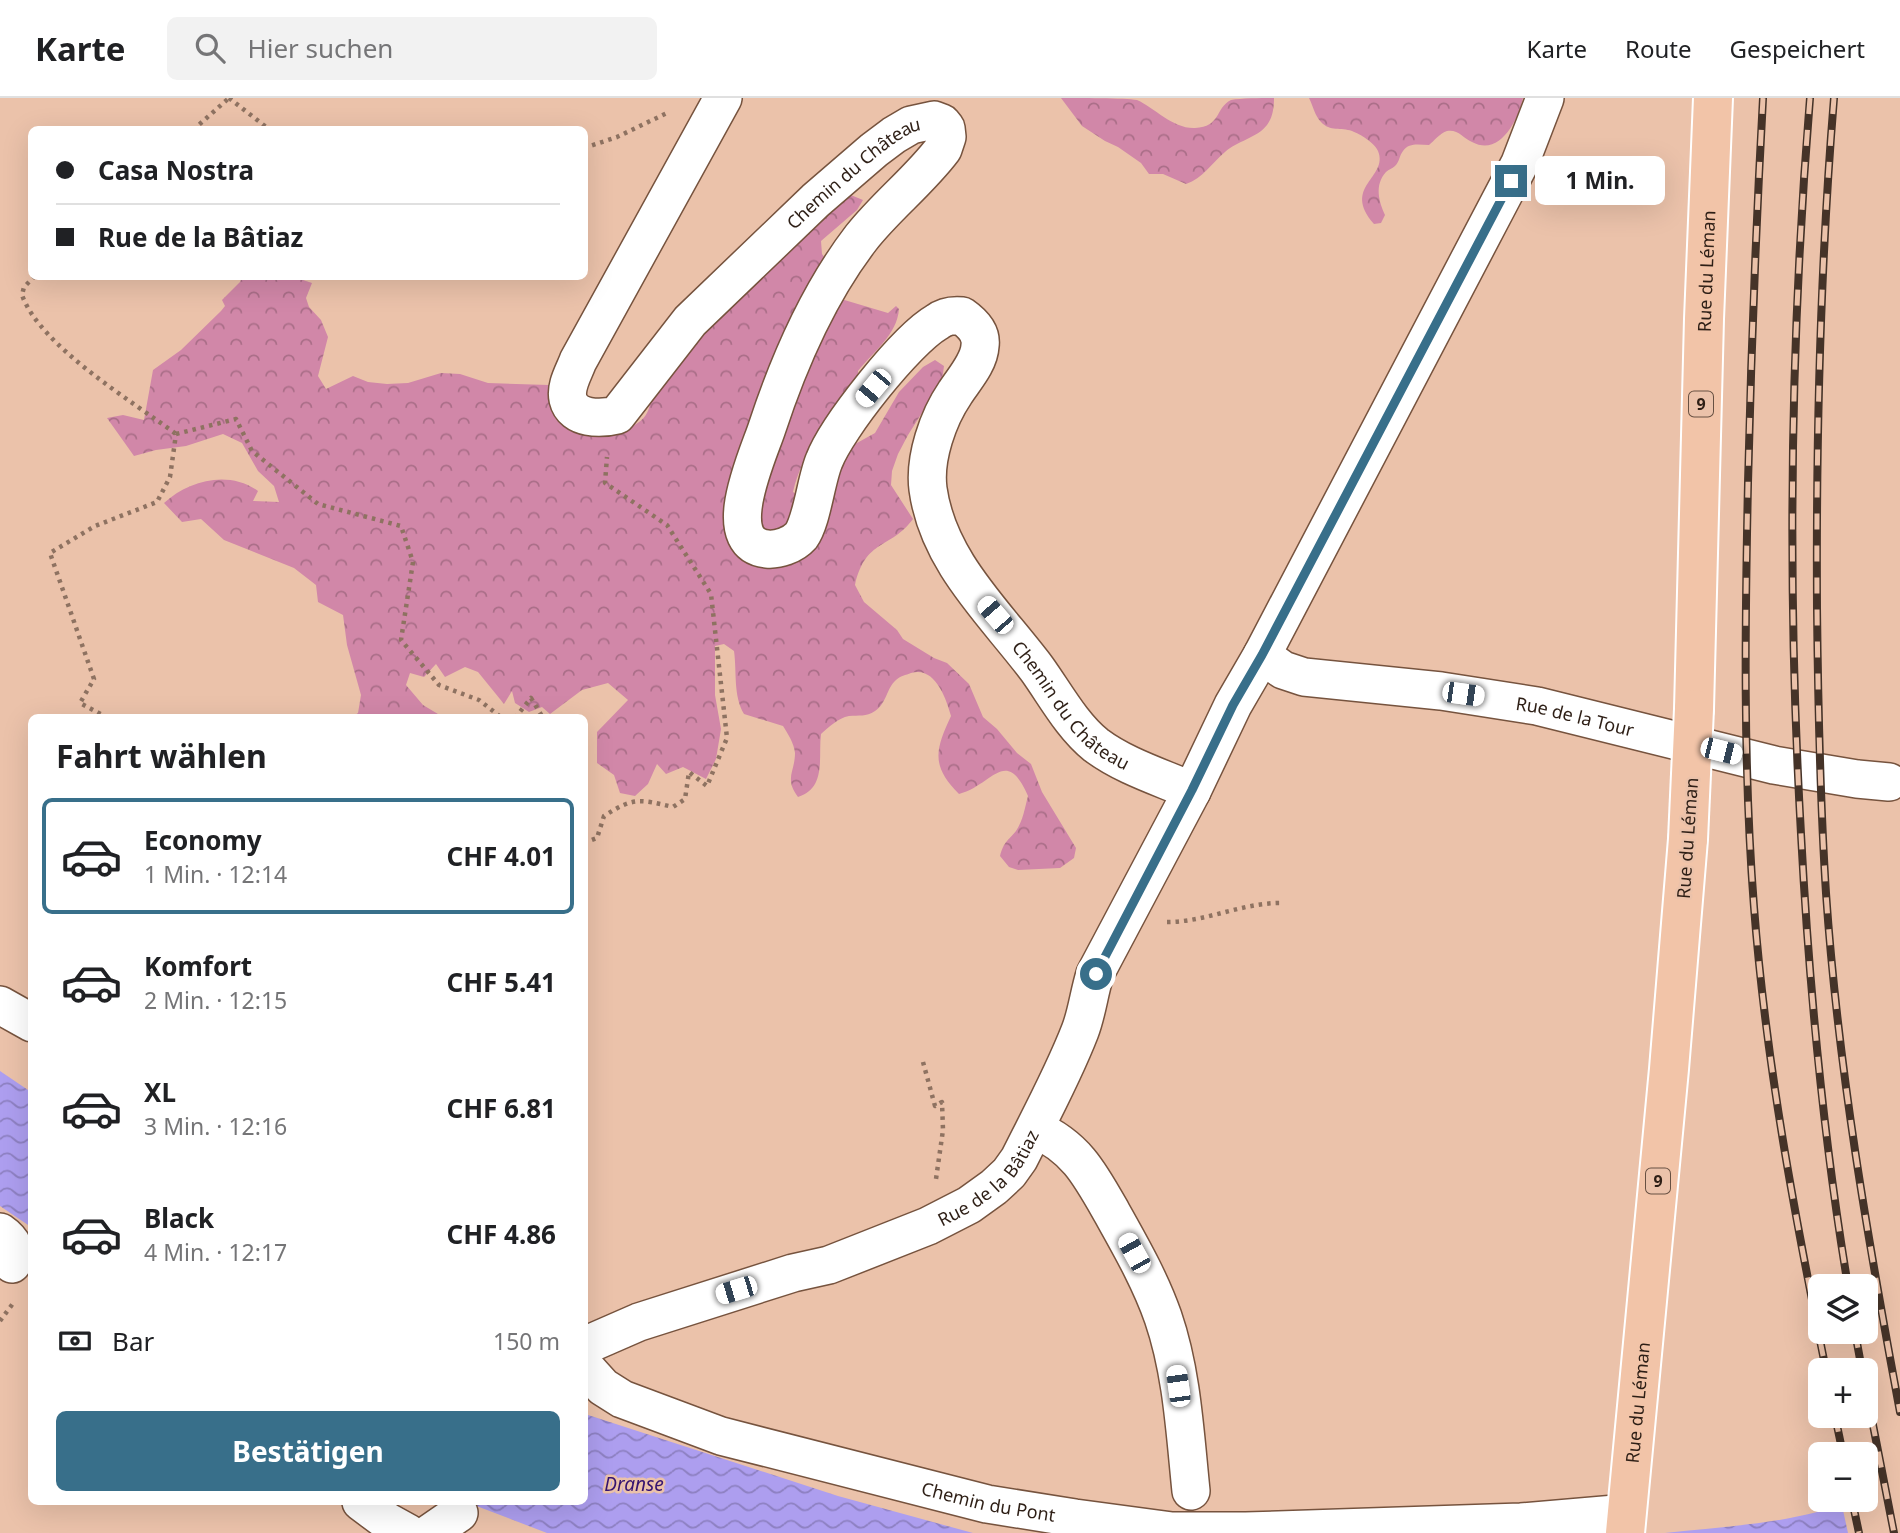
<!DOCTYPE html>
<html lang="de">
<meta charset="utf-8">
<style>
body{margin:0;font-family:"Noto Sans",sans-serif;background:#f2f2f2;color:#202124;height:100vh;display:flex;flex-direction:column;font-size:26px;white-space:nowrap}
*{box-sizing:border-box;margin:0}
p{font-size:23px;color:#757577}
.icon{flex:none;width:38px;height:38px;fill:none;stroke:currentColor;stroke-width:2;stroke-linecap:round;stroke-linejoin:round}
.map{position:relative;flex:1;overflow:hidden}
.sheet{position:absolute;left:28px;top:616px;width:560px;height:791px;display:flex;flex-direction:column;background:#fff;border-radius:10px;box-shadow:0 7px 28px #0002}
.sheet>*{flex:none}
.banner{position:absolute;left:28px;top:28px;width:560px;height:154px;border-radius:10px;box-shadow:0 7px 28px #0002;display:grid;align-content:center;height:154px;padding:0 28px;background:#fff}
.tools{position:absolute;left:1808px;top:1176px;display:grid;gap:14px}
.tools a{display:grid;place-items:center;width:70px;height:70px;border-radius:10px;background:#fff;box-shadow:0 7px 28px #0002;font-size:35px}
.end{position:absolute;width:32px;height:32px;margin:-16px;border:9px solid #386f8a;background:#fff;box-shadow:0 0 0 4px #fff}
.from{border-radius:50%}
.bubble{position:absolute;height:49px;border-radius:10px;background:#fff;box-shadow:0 7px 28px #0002;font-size:23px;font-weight:700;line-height:49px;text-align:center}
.car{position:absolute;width:21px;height:42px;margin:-21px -10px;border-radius:9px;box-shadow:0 0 5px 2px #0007;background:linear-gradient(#fff 24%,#345 0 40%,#fff 0 76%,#345 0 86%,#fff 0)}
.banner b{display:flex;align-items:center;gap:24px;height:66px;font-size:26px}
.banner b+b{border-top:2px solid #e0e0e0}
.banner i{width:18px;height:18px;background:#202124}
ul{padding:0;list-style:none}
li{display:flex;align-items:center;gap:21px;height:116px;margin:0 14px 10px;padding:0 14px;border:4px solid transparent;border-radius:10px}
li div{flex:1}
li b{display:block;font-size:26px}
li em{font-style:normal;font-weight:700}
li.active{border-color:#386f8a}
li>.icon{width:63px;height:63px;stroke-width:1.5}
h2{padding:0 28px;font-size:32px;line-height:84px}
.pay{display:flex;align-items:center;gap:18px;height:77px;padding:0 28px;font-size:26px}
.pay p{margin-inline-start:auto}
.button{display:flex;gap:14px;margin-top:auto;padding:14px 28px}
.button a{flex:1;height:80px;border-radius:10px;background:#386f8a;color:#fff;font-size:28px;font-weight:700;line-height:80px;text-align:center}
header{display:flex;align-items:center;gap:42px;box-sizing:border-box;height:98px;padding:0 35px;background:#fff;border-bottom:2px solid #e0e0e0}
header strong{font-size:33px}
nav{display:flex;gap:38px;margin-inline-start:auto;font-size:24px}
.search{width:490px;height:63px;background:#f2f2f2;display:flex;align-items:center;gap:18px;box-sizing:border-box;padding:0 24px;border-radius:10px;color:#757577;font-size:26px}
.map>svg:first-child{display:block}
.forest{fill:url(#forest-crowns)}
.water{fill:url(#water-waves)}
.pier{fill:#ebc2aa}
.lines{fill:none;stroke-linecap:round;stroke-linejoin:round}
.minor-casing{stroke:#76533e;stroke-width:40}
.primary-casing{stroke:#fff;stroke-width:42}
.path{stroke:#8e7261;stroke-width:4.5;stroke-dasharray:3.5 5;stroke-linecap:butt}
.minor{stroke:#fff;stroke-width:37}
.primary{stroke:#f2c4a8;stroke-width:38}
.rail-casing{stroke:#453328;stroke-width:8}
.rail{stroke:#ebc2aa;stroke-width:5;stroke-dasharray:16;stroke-linecap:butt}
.primary-bridge-casing{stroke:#fff;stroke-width:42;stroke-linecap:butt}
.primary-bridge{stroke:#f2c4a8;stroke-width:38}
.route{stroke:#386f8a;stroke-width:9}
.labels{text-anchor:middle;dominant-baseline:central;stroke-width:5;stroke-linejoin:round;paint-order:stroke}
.shield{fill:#ebc2aa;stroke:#675042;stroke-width:2}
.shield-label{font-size:16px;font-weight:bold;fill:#2e1f16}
.street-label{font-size:18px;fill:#2e1f16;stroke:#ebc2aa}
.water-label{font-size:19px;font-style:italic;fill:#351370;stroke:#ebc2aa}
</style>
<header>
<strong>Karte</strong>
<div class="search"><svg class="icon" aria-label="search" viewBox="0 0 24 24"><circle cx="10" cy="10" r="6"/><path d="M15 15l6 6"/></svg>Hier suchen</div>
<nav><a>Karte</a><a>Route</a><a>Gespeichert</a></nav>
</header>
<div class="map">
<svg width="1900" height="1435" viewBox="0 0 1900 1435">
<defs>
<pattern id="forest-crowns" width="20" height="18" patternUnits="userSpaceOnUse" patternTransform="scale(1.75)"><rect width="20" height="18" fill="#d187a8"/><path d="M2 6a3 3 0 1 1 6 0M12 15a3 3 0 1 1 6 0" fill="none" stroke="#aa6e88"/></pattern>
<pattern id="water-waves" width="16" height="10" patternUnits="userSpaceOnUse" patternTransform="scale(1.75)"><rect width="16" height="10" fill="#ad9eef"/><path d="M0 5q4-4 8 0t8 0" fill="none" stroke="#8d80c1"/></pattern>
</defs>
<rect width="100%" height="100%" fill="#ebc2aa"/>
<!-- forest -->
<g class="forest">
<path d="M1061,0C1076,0 1126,0 1137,2C1155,10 1173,31 1195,30C1221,29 1215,10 1231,2C1242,0 1262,0 1274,0C1274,9 1273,19 1267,27C1257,40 1237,43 1225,54C1211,66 1203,80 1186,86L1163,76H1149L1141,65L1118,49L1105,43L1082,28Z"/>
<path d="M1309,0H1523C1518,22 1500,59 1472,44C1463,40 1458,31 1447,33C1440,35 1434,43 1429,47C1420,47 1409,44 1403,53C1399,58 1400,63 1395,68C1392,71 1389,71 1386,74C1374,87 1379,104 1385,117L1381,125L1374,126C1341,88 1389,80 1378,53C1375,45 1360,36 1352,33C1341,29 1330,34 1321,24C1315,18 1313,8 1309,0Z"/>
<path d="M841,93L863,102L857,112L821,143L822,156L827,163L831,198L888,215L896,208L899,211C897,237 874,253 858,273V280C833,315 803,351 793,394L800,399L837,356L875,335L899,294L923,269L935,262L944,268L942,283L908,337L898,356L892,373L891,387L913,421C890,452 866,440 855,487L864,504L897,532L903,541L934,560L947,565L969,586L983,619L997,631L1017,655L1031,666L1042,694L1076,750L1074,760L1060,770L1018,772L1009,769L1000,758C1004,743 1008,743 1016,733C1023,723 1025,709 1028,698C1006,647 992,688 959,696C931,668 935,652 951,618C946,600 935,568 911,575C906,577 900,578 896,582C886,591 887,605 875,613C866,619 859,617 849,618C838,620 829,629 821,636C818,658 827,690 798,699C784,680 795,674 795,655C794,645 788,636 783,628L744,616C733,597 737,575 734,553L724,546L715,548V597L721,631L716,661L706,681L683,669L666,676L657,666L648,686L635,698L620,695L614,677L597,665V634L628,602L608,585L582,592L550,616L542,609L529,614L515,605L512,593L504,606L478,574L465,569L445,579L436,566L424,579L410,575L406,587L423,607L443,619H352L358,615L361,597L347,547L343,517L318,504L316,487L294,470L224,442L201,421L182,424L164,405C189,382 229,372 258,393L253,403L279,404L274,388L258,373L242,345L223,336L186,348L156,352L134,358L107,320L123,317L144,322L153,272L181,252L221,213L225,208L222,202L240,184L242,179L304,178L303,182L312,185L306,200L309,209L321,222L328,239L318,278L326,291L353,278L368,284L387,286L408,285L441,275L460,276L488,285L549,287L567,292L625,332C654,319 649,309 653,280Z"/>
</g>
<!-- water -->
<g class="water">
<path d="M0,973L31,994V1129L0,1108Z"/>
<path d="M585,1316L838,1398L973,1435H547L466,1404H584Z"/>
<path d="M1853,1402H1866L1900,1435H1665C1727,1428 1794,1426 1853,1402Z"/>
</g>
<!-- pier -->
<path class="pier" d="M1900,1379V1435H1848L1841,1403L1866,1402V1393Z"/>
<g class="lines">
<!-- minor casing -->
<g class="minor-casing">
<g id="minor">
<path id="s1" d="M723,0L578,263C574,274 565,288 568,301C573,322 601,321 617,317L690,223L816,102L874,52L894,37L911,27L934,22L942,25L946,30L947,39L943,51C919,83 886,108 861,140C818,196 789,263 767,330C759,355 716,446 767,451C778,452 793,447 801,438C812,423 816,382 824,363C837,329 906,242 937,224C945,218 952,217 962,218C972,225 982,235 980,248C979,265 964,281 955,295C938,320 924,360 928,391C938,464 995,515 1037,571C1055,596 1072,628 1096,647C1124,668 1160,679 1192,693"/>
<path id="s2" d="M1262,557L1283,572L1304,579L1441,593L1537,608L1774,667L1857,681L1889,684"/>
<path d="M0,907L32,925"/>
<path d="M1035,1031C1076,1049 1090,1076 1112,1115C1131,1149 1150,1182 1163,1219C1182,1274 1185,1335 1191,1393"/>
<path d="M0,1134C13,1143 17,1151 12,1166"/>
<path id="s3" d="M584,1248L639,1224L793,1175L829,1167L928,1128L969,1107L994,1089L1009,1075L1019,1061C1040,1019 1063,977 1080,933C1087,915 1089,895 1095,876L1192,693L1233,607L1262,557L1520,65L1545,0"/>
<path id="s4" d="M584,1268L603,1289L622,1301L721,1338L987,1406L1075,1420L1172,1433H1246L1521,1424L1627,1415"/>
<path d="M361,1404L388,1424L408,1435"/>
<path d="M430,1435L459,1415"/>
</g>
</g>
<!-- primary casing -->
<g class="primary-casing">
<g id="primary">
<path id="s5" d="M1694,611L1704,221L1713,0"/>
<path id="s6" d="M1625,1435L1669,971L1688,741"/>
</g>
</g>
<!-- path -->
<g class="path">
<path d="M229,0L270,32"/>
<path d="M193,32L229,0"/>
<path d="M584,50L617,39L669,14"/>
<path d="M35,178L24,189L22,197C40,248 132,303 176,336"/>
<path d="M176,336L236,321L252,353L318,406L401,428L413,464L401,542L439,587L479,602L502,620"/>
<path d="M108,620L80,605L94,581L50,455L95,428L157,404L170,379L176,336"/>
<path d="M515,620L531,600L543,620"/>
<path d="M584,745L597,740L604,718C634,699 639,701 673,709L685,701L689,674L707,688L727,640L711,496L667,427L605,385L607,359"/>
<path d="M1167,824C1206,824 1241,805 1280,805"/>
<path d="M923,964L935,1008L942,1004L943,1032L936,1081"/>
<path d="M0,1223L14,1204"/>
</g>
<!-- minor -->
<use href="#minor" class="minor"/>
<!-- primary -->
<use href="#primary" class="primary"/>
<!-- rail casing -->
<g class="rail-casing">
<g id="rail">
<path d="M1763,0C1756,128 1751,257 1748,385C1745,526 1743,668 1754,809C1766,966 1795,1119 1826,1272"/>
<path d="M1810,0C1790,245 1787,490 1801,736C1809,887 1823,1038 1848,1188"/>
<path d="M1834,0C1820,170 1816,340 1817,510C1818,605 1820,701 1826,795C1838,970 1868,1142 1900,1314"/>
<path d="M1855,1234L1862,1272"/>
<path d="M1866,1291L1894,1435"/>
<path d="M1835,1318L1843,1356"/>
<path d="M1852,1402L1859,1435"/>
</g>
</g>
<!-- rail -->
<use href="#rail" class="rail"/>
<!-- primary-bridge casing -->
<g class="primary-bridge-casing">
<path id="primary-bridge" d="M1688,741L1694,611"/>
</g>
<!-- primary-bridge -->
<use href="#primary-bridge" class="primary-bridge"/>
</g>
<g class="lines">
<!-- route -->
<path class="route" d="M1096,876L1192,692L1233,607L1262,557L1511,83"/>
</g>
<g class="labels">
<!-- shield labels -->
<g class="shield">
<rect x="1689" y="293.5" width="24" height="25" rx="5"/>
<rect x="1646" y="1070.5" width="24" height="25" rx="5"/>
</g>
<g class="shield-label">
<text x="1701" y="306">9</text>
<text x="1658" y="1083">9</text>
</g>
<!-- street labels -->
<g class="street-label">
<text stroke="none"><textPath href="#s1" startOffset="738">Chemin du Château</textPath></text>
<text stroke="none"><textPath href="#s5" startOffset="438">Rue du Léman</textPath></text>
<text stroke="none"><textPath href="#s1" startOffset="2124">Chemin du Château</textPath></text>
<text stroke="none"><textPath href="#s2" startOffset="322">Rue de la Tour</textPath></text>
<text transform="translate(1687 740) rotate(-86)">Rue du Léman</text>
<text stroke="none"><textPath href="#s3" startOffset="444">Rue de la Bâtiaz</textPath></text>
<text stroke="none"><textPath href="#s6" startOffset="131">Rue du Léman</textPath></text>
<text stroke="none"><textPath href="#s4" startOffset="432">Chemin du Pont</textPath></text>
</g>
<!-- water labels -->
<g class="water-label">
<text x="634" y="1386">Dranse</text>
</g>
</g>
</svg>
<div class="tools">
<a><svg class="icon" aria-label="layers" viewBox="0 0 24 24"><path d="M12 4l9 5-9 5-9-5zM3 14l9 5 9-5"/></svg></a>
<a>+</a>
<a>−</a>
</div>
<i class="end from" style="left:1096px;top:876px"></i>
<i class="end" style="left:1511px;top:83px"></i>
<div class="bubble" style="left:1535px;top:58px;width:130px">1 Min.</div>
<i class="car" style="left:873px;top:290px;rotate:220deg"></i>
<i class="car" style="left:995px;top:517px;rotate:319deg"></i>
<i class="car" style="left:1463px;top:596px;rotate:98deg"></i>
<i class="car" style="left:1721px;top:653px;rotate:104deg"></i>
<i class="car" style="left:1134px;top:1155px;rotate:331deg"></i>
<i class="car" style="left:736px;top:1192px;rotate:253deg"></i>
<i class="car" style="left:1178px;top:1288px;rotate:352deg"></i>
<div class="banner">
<b><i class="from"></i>Casa Nostra</b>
<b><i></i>Rue de la Bâtiaz</b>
</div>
<section class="sheet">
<h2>Fahrt wählen</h2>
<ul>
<li class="active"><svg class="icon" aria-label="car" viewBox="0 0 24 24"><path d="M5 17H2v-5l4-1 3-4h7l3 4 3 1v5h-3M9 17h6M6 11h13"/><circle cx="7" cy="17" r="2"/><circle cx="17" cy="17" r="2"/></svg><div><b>Economy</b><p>1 Min. · 12:14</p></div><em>CHF 4.01</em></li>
<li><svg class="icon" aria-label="car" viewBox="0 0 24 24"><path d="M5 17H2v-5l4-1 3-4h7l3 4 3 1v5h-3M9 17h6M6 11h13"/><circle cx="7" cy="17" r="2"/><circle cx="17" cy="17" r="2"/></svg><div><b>Komfort</b><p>2 Min. · 12:15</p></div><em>CHF 5.41</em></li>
<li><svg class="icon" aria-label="car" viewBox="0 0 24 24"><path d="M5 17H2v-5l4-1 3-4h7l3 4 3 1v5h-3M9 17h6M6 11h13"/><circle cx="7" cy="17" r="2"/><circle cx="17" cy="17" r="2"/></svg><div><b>XL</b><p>3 Min. · 12:16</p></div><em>CHF 6.81</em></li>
<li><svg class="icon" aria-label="car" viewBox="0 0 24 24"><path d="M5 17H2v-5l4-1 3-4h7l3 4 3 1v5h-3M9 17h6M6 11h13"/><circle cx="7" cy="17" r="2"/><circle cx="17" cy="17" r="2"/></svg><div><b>Black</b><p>4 Min. · 12:17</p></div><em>CHF 4.86</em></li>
</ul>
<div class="pay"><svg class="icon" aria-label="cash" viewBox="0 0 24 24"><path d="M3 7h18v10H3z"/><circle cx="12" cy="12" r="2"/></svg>Bar<p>150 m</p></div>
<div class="button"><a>Bestätigen</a></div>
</section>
</div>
